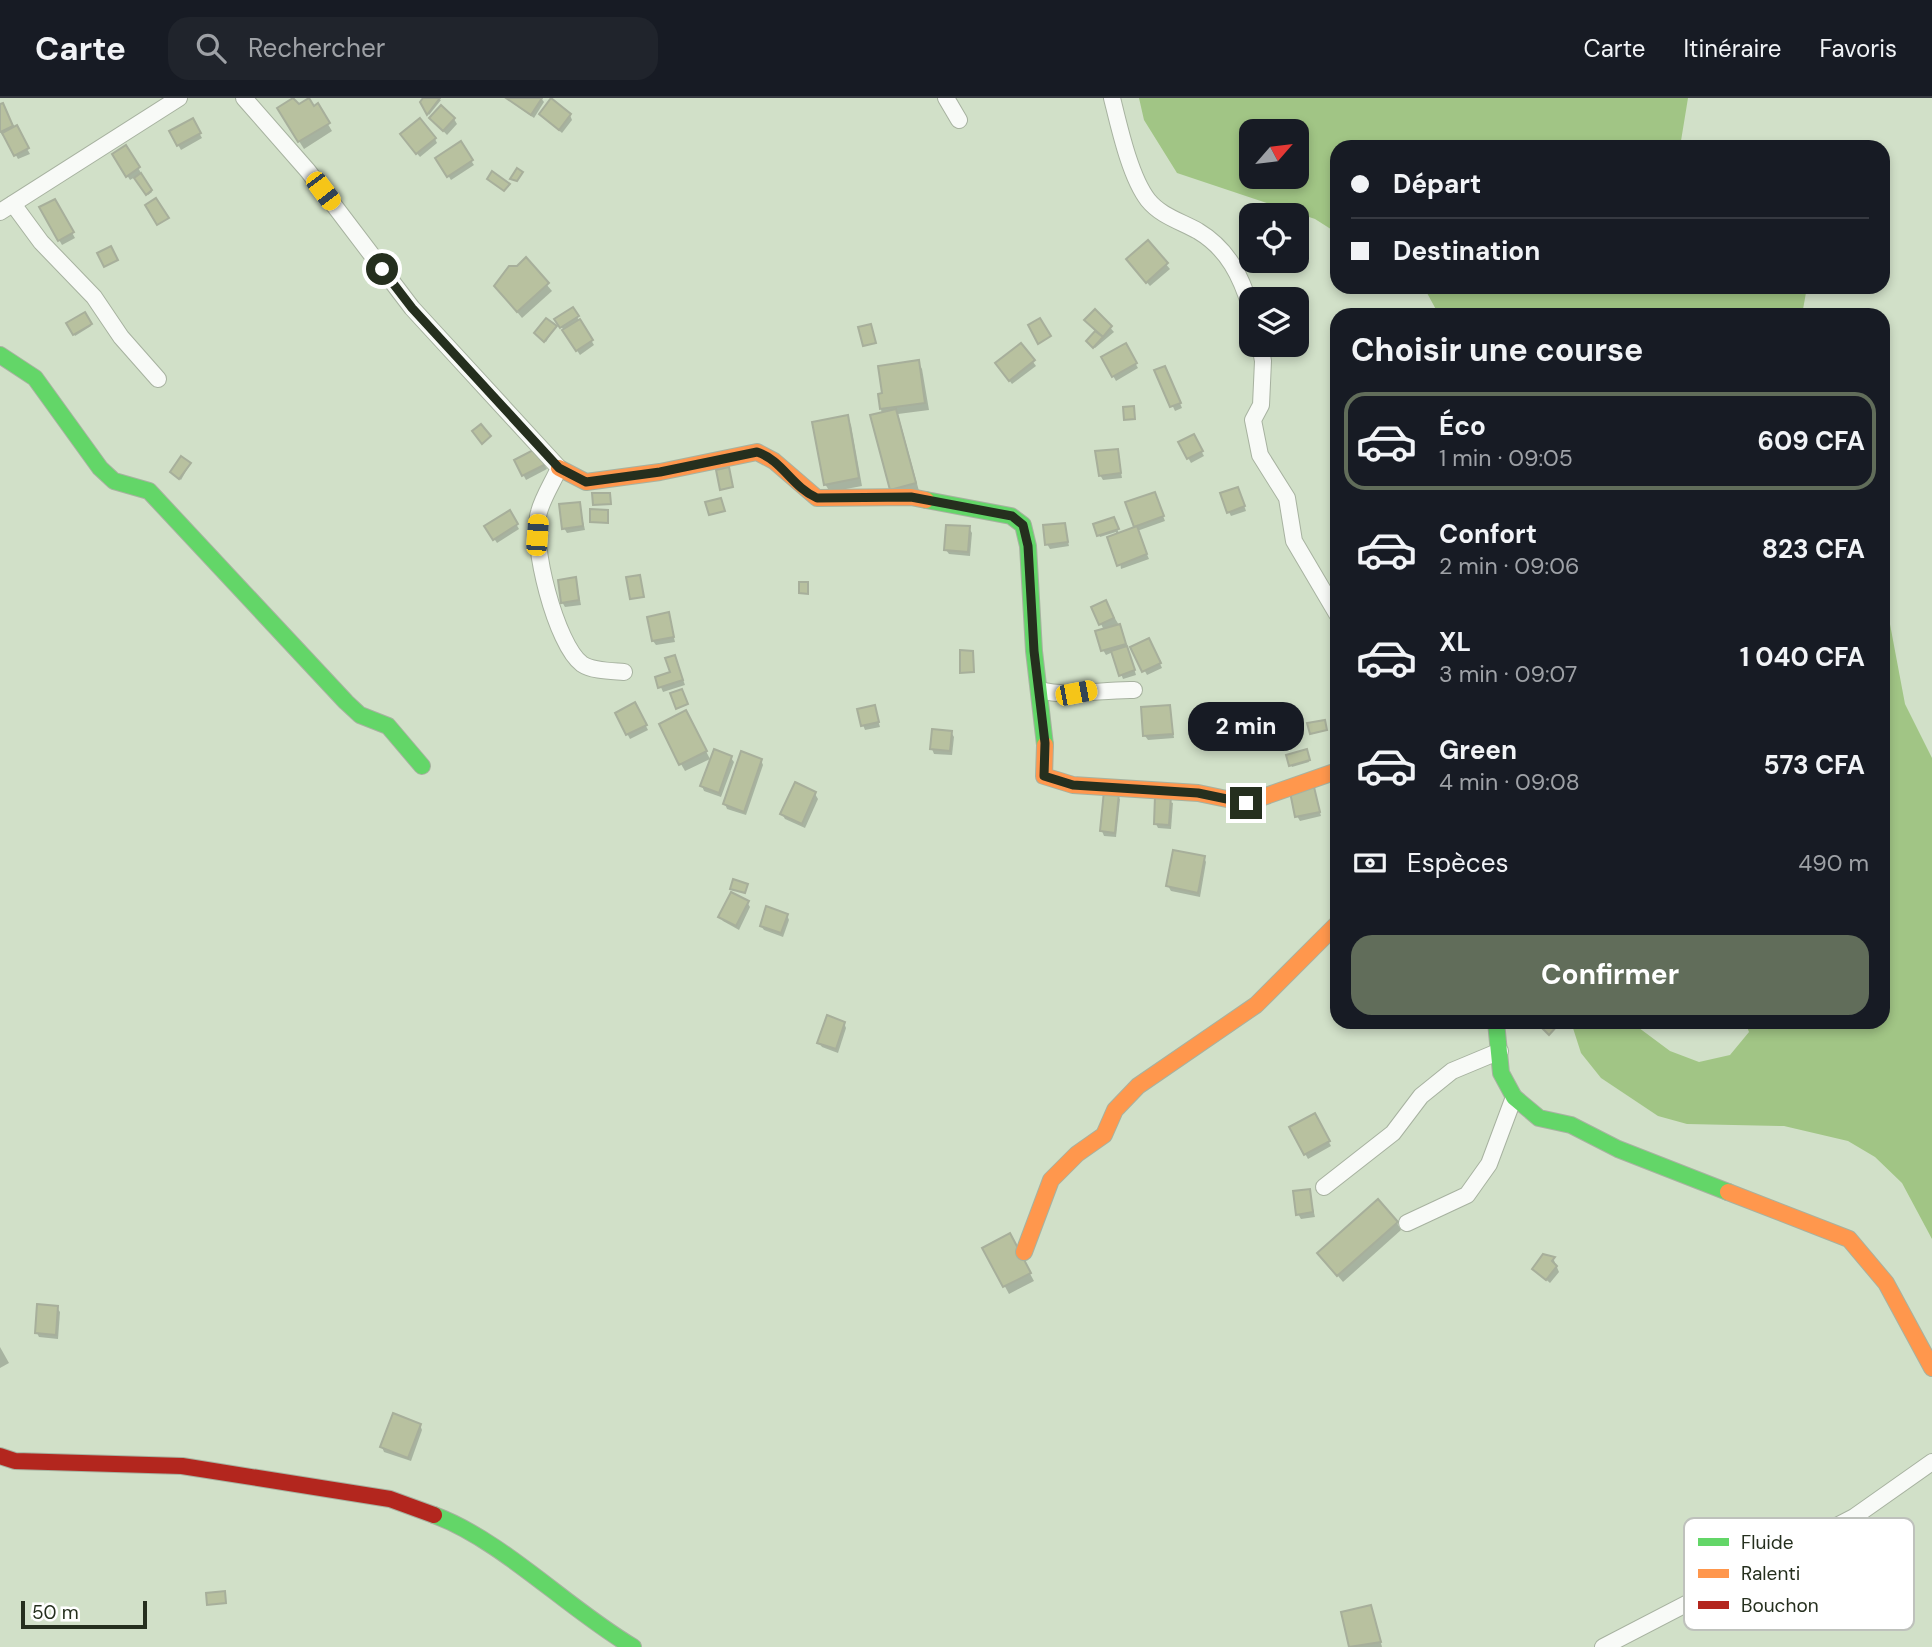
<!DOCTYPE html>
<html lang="fr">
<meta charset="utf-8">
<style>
body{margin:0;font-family:"DM Sans",sans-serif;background:#20242c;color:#f1f3f6;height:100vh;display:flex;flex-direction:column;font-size:26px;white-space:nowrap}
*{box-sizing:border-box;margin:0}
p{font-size:23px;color:#9ea1a6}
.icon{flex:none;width:38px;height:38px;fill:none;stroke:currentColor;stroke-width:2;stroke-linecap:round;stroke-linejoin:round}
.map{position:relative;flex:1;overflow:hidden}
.panel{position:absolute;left:1330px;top:210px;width:560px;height:721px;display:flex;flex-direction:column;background:#171b24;border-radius:21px;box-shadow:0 4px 10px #0003}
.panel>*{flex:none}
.top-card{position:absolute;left:1330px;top:42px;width:560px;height:154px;border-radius:21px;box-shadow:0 4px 10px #0003;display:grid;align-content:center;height:154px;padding:0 21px;background:#171b24}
.needle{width:46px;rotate:62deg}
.controls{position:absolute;left:1239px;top:21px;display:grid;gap:14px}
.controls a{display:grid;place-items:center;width:70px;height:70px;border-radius:14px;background:#171b24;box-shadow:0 4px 10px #0003;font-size:35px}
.scale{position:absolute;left:21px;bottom:18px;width:126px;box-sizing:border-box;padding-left:7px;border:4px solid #252f1e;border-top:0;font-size:19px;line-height:24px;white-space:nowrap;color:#252f1e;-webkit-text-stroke:5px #fff;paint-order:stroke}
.end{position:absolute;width:32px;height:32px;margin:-16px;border:9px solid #252f1e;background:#fff;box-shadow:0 0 0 4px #fff}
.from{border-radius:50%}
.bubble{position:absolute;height:49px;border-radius:21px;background:#171b24;box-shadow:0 4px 10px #0003;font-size:23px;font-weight:700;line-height:49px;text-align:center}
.car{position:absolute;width:21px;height:42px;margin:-21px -10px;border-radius:9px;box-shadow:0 0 5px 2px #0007;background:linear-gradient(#f5c518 24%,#345 0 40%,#f5c518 0 76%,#345 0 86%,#f5c518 0)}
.top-card b{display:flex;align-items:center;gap:24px;height:66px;font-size:26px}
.top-card b+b{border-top:2px solid #363941}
.top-card i{width:18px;height:18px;background:#f1f3f6}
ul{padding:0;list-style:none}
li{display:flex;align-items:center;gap:21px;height:98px;margin:0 14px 10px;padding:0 7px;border:4px solid transparent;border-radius:21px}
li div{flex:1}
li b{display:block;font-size:26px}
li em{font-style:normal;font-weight:700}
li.current{border-color:#616d5a}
li>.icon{width:63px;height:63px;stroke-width:1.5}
h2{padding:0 21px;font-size:32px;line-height:84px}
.pay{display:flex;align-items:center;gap:18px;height:77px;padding:0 21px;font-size:26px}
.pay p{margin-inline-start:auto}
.primary-button{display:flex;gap:14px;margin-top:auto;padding:14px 21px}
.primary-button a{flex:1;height:80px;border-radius:21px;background:#616d5a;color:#fff;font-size:28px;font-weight:700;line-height:80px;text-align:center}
header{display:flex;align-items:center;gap:42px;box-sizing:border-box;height:98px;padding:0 35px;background:#171b24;border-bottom:2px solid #363941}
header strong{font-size:33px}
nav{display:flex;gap:38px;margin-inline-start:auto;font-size:24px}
.search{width:490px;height:63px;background:#20242c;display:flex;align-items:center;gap:18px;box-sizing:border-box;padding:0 24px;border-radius:21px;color:#9ea1a6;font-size:26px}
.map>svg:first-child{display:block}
.forest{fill:#a1c585;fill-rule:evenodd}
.shadow{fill:#0003}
.building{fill:#b8c19f;stroke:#a7af9b;stroke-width:2}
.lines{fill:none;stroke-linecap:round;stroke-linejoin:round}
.street-casing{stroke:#a7b2a0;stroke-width:18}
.fast-casing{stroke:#a7b2a0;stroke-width:18}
.slow-casing{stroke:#a7b2a0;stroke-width:18}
.jam-casing{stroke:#a7b2a0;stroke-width:18}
.street{stroke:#f8faf7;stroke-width:16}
.fast{stroke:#63d668;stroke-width:16}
.slow{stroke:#ff974d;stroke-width:16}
.jam{stroke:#b3261e;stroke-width:16}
.route{stroke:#252f1e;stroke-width:9}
.key{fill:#fff;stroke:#bec1bc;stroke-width:2}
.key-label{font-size:19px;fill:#252f1e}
</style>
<header>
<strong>Carte</strong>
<div class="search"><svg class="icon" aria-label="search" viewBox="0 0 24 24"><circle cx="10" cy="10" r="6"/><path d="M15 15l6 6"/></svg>Rechercher</div>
<nav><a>Carte</a><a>Itinéraire</a><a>Favoris</a></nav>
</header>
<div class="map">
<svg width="1932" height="1549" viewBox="0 0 1932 1549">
<rect width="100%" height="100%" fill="#d1e0c8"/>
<!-- forest -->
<g class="forest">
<path d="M1139,0H1688L1680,49H1337V135L1315,121L1177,75L1144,22ZM1251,33H1297V79H1251Z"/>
<path d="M1420,189H1807L1802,217H1439L1427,195Z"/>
<path d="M1883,489L1905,606L1932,660V1141L1902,1085L1875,1059L1848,1043L1784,1028L1687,1026L1658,1018L1601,980L1581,955L1571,924H1631L1670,953L1699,964L1730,957L1749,934L1745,924H1883Z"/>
</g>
<!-- shadow -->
<g class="shadow">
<path d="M425,0L441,2L429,17L422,4Z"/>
<path d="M506,0H541L544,4L534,20Z"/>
<path d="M294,1L299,8H317L332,33L304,51L279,11Z"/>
<path d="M2,7L30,56L18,61L5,37L3,38L0,34Z"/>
<path d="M541,17H570L572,22L562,35Z"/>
<path d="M431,20L454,21L457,26L447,37Z"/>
<path d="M192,22L202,40L181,52L171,34Z"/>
<path d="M405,41H435L437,45L420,59Z"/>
<path d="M460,46L474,67L451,82L438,61Z"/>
<path d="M126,49L152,94L148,97L135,79L130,82L114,56Z"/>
<path d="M54,103L75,140L62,147L41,110Z"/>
<path d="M1148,145L1170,171L1150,188L1131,166Z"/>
<path d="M526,162L552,193L522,220L496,188L507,175Z"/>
<path d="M1095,213L1114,234L1095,250L1088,243L1096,234L1086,222Z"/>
<path d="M84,216L91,228L75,238L68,226Z"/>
<path d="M577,219L594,247L580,257L557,222Z"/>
<path d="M555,229L546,244L537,237Z"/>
<path d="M1021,247L1036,268L1012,286L1000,270Z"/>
<path d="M1125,247L1138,270L1116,283L1103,260Z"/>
<path d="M918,264L922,271L929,312L898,316L919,393L896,399L881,311Z"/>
<path d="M1156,273L1167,274L1182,310L1175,313Z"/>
<path d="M847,319L851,327L862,388L830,394L825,386Z"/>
<path d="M1193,338L1204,358L1191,365L1180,345Z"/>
<path d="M536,352L547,371L526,382L516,363Z"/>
<path d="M1117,353L1122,380L1103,382L1100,377Z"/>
<path d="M190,366L181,382L173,376Z"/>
<path d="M1240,396L1246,413L1231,418L1229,414Z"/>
<path d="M1156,400L1165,423L1137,433L1149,461L1121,471L1116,434L1100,439L1095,427L1114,421L1119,436L1137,429Z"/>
<path d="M579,406L585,432L567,435L564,430Z"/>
<path d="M509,414L519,431L497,445L486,428Z"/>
<path d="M1064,426L1069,448L1050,451L1047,446Z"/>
<path d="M969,430L972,435L970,458L949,456L946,452Z"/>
<path d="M576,481L581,507L565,509L562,504Z"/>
<path d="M1108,509L1122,532L1136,577L1123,581L1113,554L1106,557L1103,552L1104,532L1093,510Z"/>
<path d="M668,516L675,544L656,547L653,543Z"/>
<path d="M1149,542L1162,570L1147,577L1133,550Z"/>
<path d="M675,559L685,587L663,594L657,580L672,575Z"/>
<path d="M635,607L648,632L630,641L617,616Z"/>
<path d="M1169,608L1174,640L1148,642L1145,638Z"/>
<path d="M874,609L880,629L865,632L863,627Z"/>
<path d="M1269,616L1271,631L1240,636L1238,631Z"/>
<path d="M690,622L710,661L685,673L681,666Z"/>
<path d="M951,634L954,639L952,657L934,656L932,651Z"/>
<path d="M1307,654L1309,664L1292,669L1288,659Z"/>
<path d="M731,660L734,664L721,699L704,693L702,688Z"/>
<path d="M761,662L763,667L746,717L727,711L725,706Z"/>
<path d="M795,687L815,696L818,701L805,730L785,721L782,716Z"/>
<path d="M1313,691L1321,718L1300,723L1297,718Z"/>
<path d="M1106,695L1120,701L1116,739L1104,738L1102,733Z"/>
<path d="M1157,699L1173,705L1171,731L1158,730L1156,726Z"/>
<path d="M1204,760L1206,764L1200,799L1171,793L1168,788Z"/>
<path d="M747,804L750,809L739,832L723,823L720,819Z"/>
<path d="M787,817L789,822L783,839L764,832L761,828Z"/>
<path d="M844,925L846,930L838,955L822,949L819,945Z"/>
<path d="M1314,1017L1331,1048L1308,1061L1291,1030Z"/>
<path d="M1309,1093L1315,1119L1301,1121L1298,1116Z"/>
<path d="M1397,1125L1401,1132L1343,1184L1320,1156Z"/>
<path d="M1009,1137L1034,1183L1009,1196L984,1150Z"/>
<path d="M1553,1160L1559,1174L1550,1185L1534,1171Z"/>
<path d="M57,1210L60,1214L58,1241L39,1239L37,1235Z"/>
<path d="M0,1249L9,1265L0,1270Z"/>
<path d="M420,1327L422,1332L411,1363L384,1354L382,1349Z"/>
<path d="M1371,1509L1382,1549H1351L1343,1516Z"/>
</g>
<!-- building -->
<g class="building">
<path d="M293,0L299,6L309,0L314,8L318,5L330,25L298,44L277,10Z"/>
<path d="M423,0H440L427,17L420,4Z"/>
<path d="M506,0H542L531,17Z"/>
<path d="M551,0L571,16L559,32L539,16Z"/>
<path d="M3,5L13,28L0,34V6Z"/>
<path d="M441,7L455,20L443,33L429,20Z"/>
<path d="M193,20L201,35L177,48L169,33Z"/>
<path d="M420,20L436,40L416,56L400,36Z"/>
<path d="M17,27L29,50L14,58L2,35Z"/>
<path d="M461,43L473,62L447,79L435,60Z"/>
<path d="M126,47L140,69L126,79L112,56Z"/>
<path d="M517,70L523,74L517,83L510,81Z"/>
<path d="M492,73L510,86L504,93L487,81Z"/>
<path d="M141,75L152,92L146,97L134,80Z"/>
<path d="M156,100L169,120L157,127L145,107Z"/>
<path d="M55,101L74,134L58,143L39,109Z"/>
<path d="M1148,142L1168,165L1146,185L1126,161Z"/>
<path d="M111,148L118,162L104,169L97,155Z"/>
<path d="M526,159L549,185L517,214L494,188L509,168H517Z"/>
<path d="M573,209L579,218L560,230L554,221Z"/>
<path d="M1095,211L1112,228L1103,239L1084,222Z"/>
<path d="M85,214L92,226L73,237L66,225Z"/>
<path d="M546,220L557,228L544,244L534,235Z"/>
<path d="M1040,220L1051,238L1038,246L1028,227Z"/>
<path d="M580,221L593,242L576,253L562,232Z"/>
<path d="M871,226L876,245L863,248L858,229Z"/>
<path d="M1095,233L1103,239L1093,250L1086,243Z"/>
<path d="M1021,245L1035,262L1009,283L995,265Z"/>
<path d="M1126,245L1137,265L1112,279L1101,259Z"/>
<path d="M919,262L925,305L880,311L878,296L882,295L878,268Z"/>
<path d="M1165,268L1181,305L1170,309L1154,272Z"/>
<path d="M1134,308L1135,321L1124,322L1123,309Z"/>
<path d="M896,311L916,385L890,392L870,317Z"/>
<path d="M848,317L859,380L824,387L812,324Z"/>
<path d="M481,326L491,338L482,346L472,333Z"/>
<path d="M1194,336L1203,353L1187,361L1178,344Z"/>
<path d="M537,350L546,366L522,378L514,362Z"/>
<path d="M1118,351L1121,375L1099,378L1095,353Z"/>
<path d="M181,358L191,365L179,381L170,374Z"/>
<path d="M729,369L733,389L720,392L716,372Z"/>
<path d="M1238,389L1245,408L1227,415L1220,395Z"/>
<path d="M1155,394L1164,418L1134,429L1125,404Z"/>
<path d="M592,395H610L611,406L593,407Z"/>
<path d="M721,400L725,413L709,417L705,404Z"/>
<path d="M580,404L583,428L562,431L559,406Z"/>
<path d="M590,411L608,412V425L590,424Z"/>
<path d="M510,412L518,426L493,442L484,428Z"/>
<path d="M1114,419L1119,431L1097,438L1093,426Z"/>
<path d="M1065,425L1068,444L1045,447L1043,427Z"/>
<path d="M946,427L970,428L968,454L944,452Z"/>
<path d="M1137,428L1147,456L1117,468L1107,439Z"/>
<path d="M640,477L644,499L630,501L626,479Z"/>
<path d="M576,479L579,502L561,505L558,482Z"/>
<path d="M799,484H808V496L799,495Z"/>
<path d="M1106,502L1114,520L1099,527L1091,509Z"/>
<path d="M669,514L674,539L652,543L647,519Z"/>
<path d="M1120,526L1126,546L1101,553L1095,533Z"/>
<path d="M1149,540L1161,565L1142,574L1130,549Z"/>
<path d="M1127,548L1135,572L1119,578L1111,553Z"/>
<path d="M960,552L973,553L974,574L960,575Z"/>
<path d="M675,557L683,582L658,590L655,579L670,574L665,560Z"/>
<path d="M682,591L688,606L676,611L670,595Z"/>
<path d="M635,604L647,627L626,637L615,615Z"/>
<path d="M875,607L879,624L861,628L857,611Z"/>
<path d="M1170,607L1173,636L1143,638L1141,609Z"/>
<path d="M1270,611L1272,626L1236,632L1234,617Z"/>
<path d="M686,612L707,653L679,667L659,626Z"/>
<path d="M1325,622L1327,632L1310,636L1307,625Z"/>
<path d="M932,631L952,633L950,653L930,651Z"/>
<path d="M1298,632L1299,642L1283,645L1281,635Z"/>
<path d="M714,651L732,658L719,695L700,688Z"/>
<path d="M1307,651L1310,662L1289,668L1286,657Z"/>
<path d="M741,653L762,661L744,714L723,706Z"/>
<path d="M795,684L816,694L802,726L780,716Z"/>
<path d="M1314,689L1320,714L1295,719L1290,694Z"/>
<path d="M1104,693L1119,695L1115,735L1100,733Z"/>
<path d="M1155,698H1171L1169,727L1154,726Z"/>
<path d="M1173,752L1205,758L1198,795L1166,788Z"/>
<path d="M733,781L748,786L745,795L730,791Z"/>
<path d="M731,794L749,803L736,828L718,819Z"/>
<path d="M766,808L788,816L781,835L760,828Z"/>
<path d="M827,917L845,924L836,951L817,945Z"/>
<path d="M1543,924H1555L1558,927L1549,937L1539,927Z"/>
<path d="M1315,1015L1330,1043L1304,1057L1289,1029Z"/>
<path d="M1310,1091L1313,1114L1296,1117L1293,1093Z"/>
<path d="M1378,1101L1398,1124L1337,1178L1317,1155Z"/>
<path d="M1010,1135L1031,1175L1003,1189L982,1150Z"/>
<path d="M1543,1156L1555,1159L1552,1163L1557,1168L1546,1182L1532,1171Z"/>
<path d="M37,1206L58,1208L56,1237L35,1235Z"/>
<path d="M393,1315L421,1326L408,1360L380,1349Z"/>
<path d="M225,1493L226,1505L207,1507L206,1495Z"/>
<path d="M1371,1507L1381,1544L1349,1549L1341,1514Z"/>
</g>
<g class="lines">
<!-- street casing -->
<g class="street-casing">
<g id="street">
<path d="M244,0L308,73L412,210L559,370C553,384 543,399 539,414C530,444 556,547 582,566C592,573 612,573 624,574"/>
<path d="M946,0L959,22"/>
<path d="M1112,0C1119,28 1130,79 1148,102C1161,118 1180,123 1198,133C1228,151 1241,178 1251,211"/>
<path d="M13,106L41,144L94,199L121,239L158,281"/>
<path d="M0,114L179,0"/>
<path d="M1260,247L1263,263L1261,307L1253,322L1260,357L1287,400L1294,443L1337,516"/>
<path d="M1040,592C1067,600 1103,591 1134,592"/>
<path d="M1324,1089L1393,1035L1421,998L1452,973L1500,953"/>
<path d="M1407,1125L1467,1097L1489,1066L1514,999"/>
<path d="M1603,1549L1854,1419L1932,1364"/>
</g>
</g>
<!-- fast casing -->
<g class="fast-casing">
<g id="fast">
<path d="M0,257L35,280L100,370L114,383L149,393L346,604L360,617L388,628L422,668"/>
<path d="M926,402L1011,418L1023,427L1028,448L1034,553L1045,647"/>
<path d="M1496,924L1501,975L1514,999L1539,1020L1571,1027L1618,1051L1728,1094"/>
<path d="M434,1417C502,1442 568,1511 633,1549"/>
</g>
</g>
<!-- slow casing -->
<g class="slow-casing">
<g id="slow">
<path d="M559,370L586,384L660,374L757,354L774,363L817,400L911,399L926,402"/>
<path d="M1045,647L1044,678L1073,687L1198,695L1246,705L1337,673"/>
<path d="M1728,1094L1849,1141L1886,1185L1932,1270"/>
<path d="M1024,1154L1051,1082L1077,1056L1104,1037L1115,1012L1138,988L1256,907L1337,826"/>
</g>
</g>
<!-- jam casing -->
<g class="jam-casing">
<path id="jam" d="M0,1358L15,1363L182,1368L390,1401L434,1417"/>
</g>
<!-- street -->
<use href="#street" class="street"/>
<!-- fast -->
<use href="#fast" class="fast"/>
<!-- slow -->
<use href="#slow" class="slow"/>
<!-- jam -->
<use href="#jam" class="jam"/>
</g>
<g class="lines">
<!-- route -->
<path class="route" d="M382,171L412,210L559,370L586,384L660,374L757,354C782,362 792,389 817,400L911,399L1012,418L1023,427L1028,448L1034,553L1045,645L1044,678L1073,687L1198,695L1246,705"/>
</g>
<!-- legend -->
<rect x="1684" y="1420" width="230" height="112" rx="10" class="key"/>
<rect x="1698" y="1440" width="31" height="8" fill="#63d668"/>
<rect x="1698" y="1471" width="31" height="9" fill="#ff974d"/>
<rect x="1698" y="1503" width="31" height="8" fill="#b3261e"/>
<g class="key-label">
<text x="1741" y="1451">Fluide</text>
<text x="1741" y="1482">Ralenti</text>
<text x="1741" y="1514">Bouchon</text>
</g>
</svg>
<div class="controls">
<a><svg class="needle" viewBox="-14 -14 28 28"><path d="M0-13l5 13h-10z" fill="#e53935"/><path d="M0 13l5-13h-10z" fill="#9ea1a6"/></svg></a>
<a><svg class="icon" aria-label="locate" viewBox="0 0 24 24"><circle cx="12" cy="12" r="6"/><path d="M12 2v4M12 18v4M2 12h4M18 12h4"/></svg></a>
<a><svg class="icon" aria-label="layers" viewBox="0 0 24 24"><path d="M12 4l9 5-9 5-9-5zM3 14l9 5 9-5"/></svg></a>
</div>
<div class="scale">50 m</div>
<i class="end from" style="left:382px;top:171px"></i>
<i class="end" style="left:1246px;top:705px"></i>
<div class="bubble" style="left:1188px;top:604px;width:116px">2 min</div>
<i class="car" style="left:323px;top:93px;rotate:143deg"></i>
<i class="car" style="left:537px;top:437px;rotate:4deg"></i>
<i class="car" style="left:1076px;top:595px;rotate:79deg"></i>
<div class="top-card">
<b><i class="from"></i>Départ</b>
<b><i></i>Destination</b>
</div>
<section class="panel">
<h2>Choisir une course</h2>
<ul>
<li class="current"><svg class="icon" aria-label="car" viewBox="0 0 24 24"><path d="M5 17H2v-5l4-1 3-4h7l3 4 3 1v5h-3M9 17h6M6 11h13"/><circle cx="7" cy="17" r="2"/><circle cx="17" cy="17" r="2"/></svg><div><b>Éco</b><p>1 min · 09:05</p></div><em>609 CFA</em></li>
<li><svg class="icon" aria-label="car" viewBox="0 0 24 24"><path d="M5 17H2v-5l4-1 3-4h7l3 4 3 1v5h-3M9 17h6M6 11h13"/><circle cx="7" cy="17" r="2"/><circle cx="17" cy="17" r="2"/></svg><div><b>Confort</b><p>2 min · 09:06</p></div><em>823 CFA</em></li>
<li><svg class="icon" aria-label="car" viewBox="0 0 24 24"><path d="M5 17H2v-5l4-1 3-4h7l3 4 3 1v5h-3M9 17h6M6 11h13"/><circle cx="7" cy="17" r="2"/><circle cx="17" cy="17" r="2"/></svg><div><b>XL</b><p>3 min · 09:07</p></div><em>1 040 CFA</em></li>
<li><svg class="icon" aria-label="car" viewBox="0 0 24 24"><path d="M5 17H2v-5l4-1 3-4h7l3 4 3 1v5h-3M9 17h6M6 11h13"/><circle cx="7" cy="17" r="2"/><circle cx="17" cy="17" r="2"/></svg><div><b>Green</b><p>4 min · 09:08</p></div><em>573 CFA</em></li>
</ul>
<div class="pay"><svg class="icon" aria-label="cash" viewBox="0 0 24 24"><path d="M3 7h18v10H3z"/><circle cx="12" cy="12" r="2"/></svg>Espèces<p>490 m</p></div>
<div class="primary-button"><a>Confirmer</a></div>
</section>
</div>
